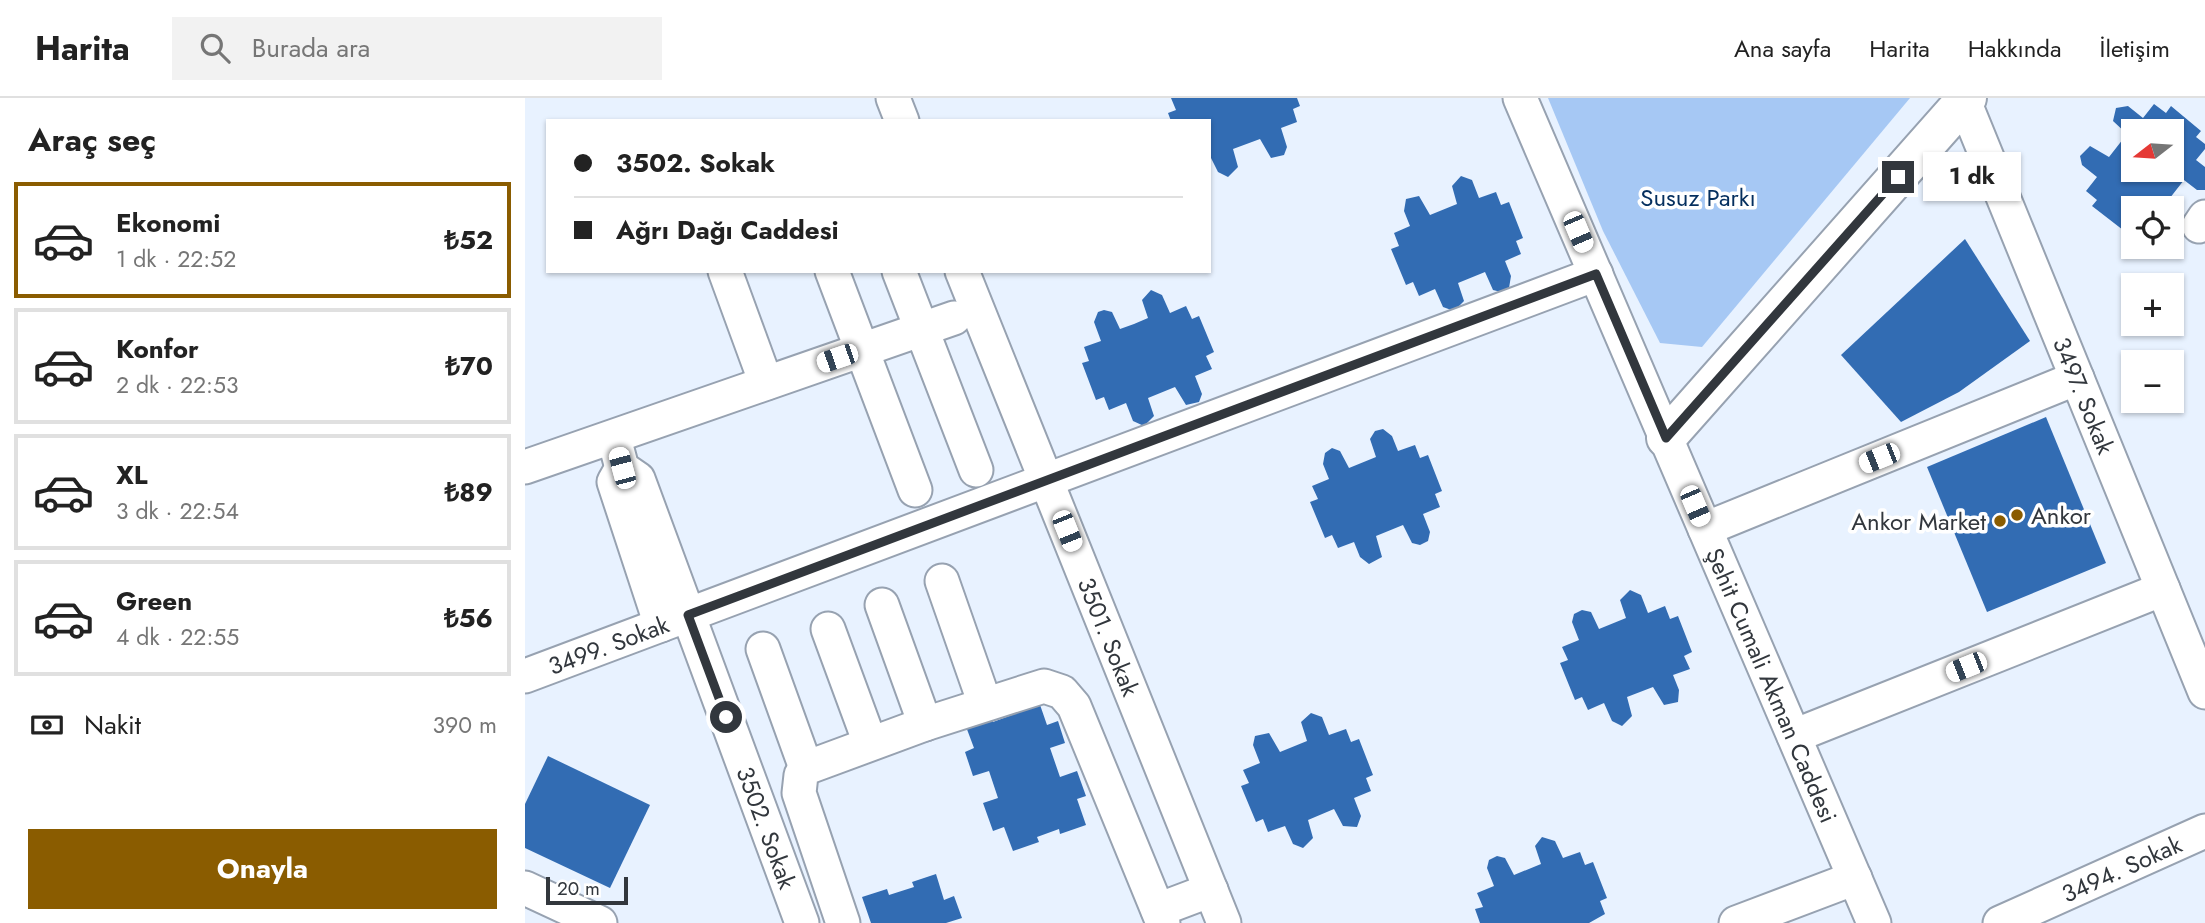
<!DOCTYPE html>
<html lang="tr">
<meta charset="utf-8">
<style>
body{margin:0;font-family:Jost,sans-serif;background:#f2f2f2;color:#222;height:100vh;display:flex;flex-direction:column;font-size:26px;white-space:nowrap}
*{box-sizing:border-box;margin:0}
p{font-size:23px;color:#767676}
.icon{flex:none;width:38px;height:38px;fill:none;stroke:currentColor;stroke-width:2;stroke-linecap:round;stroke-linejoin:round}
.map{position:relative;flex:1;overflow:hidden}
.panel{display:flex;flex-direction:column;background:#fff;width:525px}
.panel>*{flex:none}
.hud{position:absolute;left:21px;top:21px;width:665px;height:154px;border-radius:0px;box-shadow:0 2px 5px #0004;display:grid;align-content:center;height:154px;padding:0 28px;background:#fff}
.needle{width:46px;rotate:253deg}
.fabs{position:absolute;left:1596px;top:21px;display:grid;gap:14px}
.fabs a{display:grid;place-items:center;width:63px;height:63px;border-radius:0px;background:#fff;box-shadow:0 2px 5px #0004;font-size:35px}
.scale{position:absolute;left:21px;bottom:18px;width:82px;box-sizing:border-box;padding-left:7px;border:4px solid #32373d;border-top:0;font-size:19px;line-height:24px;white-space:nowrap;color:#32373d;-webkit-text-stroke:5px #fff;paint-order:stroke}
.end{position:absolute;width:32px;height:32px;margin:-16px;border:9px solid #32373d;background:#fff;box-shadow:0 0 0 4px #fff}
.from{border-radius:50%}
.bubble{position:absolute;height:49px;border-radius:0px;background:#fff;box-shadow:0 2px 5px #0004;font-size:23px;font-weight:700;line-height:49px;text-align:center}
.car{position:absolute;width:21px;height:42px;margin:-21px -10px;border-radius:9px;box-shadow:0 0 5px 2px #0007;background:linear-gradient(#fff 24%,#345 0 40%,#fff 0 76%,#345 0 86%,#fff 0)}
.hud b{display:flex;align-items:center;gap:24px;height:66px;font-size:26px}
.hud b+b{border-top:2px solid #e0e0e0}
.hud i{width:18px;height:18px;background:#222}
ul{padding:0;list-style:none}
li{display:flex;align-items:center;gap:21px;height:116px;margin:0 14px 10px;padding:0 14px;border:4px solid #e0e0e0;border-radius:0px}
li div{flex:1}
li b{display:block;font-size:26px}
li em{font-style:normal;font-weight:700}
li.on{border-color:#8a5c00}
li>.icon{width:63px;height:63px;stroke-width:1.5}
h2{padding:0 28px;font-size:32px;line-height:84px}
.pay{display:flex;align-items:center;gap:18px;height:77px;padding:0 28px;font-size:26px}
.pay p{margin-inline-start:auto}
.cta{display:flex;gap:14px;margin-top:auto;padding:14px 28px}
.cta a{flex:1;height:80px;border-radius:0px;background:#8a5c00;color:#fff;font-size:28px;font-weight:700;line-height:80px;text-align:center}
header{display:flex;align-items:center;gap:42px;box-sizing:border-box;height:98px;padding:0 35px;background:#fff;border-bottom:2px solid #e0e0e0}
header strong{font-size:33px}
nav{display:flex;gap:38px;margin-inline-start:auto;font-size:24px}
.search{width:490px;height:63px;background:#f2f2f2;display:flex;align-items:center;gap:18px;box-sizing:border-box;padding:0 24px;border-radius:0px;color:#767676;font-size:26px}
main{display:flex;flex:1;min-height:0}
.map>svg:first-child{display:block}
.green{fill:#a6c8f4}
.building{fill:#326cb3;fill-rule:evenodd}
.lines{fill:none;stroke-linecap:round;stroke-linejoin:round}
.minor-casing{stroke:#97a2b1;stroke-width:37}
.major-casing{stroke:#97a2b1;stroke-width:42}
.minor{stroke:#fff;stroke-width:33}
.major{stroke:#fff;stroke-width:38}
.route{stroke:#32373d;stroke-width:9}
.poi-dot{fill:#8a5c00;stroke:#fff;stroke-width:2.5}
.labels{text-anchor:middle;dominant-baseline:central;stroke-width:7;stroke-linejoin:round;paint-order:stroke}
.park-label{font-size:24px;fill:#052f5e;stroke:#fff}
.street-label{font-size:24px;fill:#32373d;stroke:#fff}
.poi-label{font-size:24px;fill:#32373d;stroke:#fff;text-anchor:start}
</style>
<header>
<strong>Harita</strong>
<div class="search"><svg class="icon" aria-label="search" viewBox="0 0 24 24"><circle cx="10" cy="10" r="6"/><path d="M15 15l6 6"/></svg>Burada ara</div>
<nav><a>Ana sayfa</a><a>Harita</a><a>Hakkında</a><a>İletişim</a></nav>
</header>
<main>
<section class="panel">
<h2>Araç seç</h2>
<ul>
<li class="on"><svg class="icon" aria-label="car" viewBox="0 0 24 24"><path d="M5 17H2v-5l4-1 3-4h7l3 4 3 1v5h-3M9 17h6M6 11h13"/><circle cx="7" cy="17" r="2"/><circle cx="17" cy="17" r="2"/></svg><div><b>Ekonomi</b><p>1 dk · 22:52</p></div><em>₺52</em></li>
<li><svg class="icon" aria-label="car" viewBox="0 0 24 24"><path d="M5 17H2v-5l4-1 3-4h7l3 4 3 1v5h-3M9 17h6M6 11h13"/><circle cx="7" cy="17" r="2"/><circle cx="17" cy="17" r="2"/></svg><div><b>Konfor</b><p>2 dk · 22:53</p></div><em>₺70</em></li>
<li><svg class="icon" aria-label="car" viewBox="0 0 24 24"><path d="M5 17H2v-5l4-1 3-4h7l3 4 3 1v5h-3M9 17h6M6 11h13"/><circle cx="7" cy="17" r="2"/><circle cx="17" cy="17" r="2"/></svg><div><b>XL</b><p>3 dk · 22:54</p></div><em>₺89</em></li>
<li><svg class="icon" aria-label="car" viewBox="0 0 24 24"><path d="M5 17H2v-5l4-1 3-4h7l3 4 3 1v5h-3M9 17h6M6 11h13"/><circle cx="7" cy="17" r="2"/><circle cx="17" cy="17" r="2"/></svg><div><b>Green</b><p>4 dk · 22:55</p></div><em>₺56</em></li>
</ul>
<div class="pay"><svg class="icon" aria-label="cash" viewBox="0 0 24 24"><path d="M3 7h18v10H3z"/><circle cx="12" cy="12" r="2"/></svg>Nakit<p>390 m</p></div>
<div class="cta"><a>Onayla</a></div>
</section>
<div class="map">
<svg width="1680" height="825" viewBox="0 0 1680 825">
<rect width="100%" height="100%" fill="#e8f2ff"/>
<!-- green -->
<path class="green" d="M1023,0H1385L1177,249L1135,245L1078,133Z"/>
<!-- building -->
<g class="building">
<path d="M646,0H772L775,8L768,11L772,24L756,30L762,49L759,57L746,60L735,41L708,51L713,69L703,79L693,74L684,56V23H646L643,15L651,12Z"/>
<path d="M1629,6L1641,15L1646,8L1676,33L1671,39L1680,46V51L1671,62L1680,69V92H1672L1659,82L1641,105L1654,115L1656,121L1649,133H1647V110H1608V131L1603,126L1598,132L1567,108L1572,102L1561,93L1572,79L1557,67L1555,58L1565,48L1584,59L1602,36L1588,23L1591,10L1603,8L1618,20ZM1608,33H1647V72H1608Z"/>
<path d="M936,78L947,82L954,100L971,94L976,107L984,104L998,140L991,143L996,156L980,163L986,178L984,190L976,194L968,192L960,174L933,185L939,203L929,213L918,209L910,191L894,198L888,184L881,187L866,151L874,148L869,135L885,128L879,113L881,101L894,98L905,117L932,106L927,88Z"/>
<path d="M1440,141L1505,243L1434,294L1376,324L1316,257Z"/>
<path d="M626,192L637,197L645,215L661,208L667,221L674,218L689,254L681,258L687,271L670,278L677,296L674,304L661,307L650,289L623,300L629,318L619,328L608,323L601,305L584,312L579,299L571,302L557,265L564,263L559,249L576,243L569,224L573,214L579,212L587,214L595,231L609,226L623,220L617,202Z"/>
<path d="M1521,319L1581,465L1462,514L1402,369Z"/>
<path d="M858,331L867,338L873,353L890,347L895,360L903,357L917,393L910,396L915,409L898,416L905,434L903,443L895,447L887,445L878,427L851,438L857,459L844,466L835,459L829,444L813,450L807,437L800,440L785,404L793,401L787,388L804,381L798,366L800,355L807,350L815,353L824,370L851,359L845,341L850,333Z"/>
<path d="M1105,492L1116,497L1123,515L1140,508L1145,521L1153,518L1167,554L1159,558L1165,571L1148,577L1154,592L1153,604L1139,607L1128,589L1102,599L1107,618L1097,628L1087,623L1079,605L1063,612L1057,599L1050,602L1035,565L1043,562L1037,549L1054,542L1047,524L1049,516L1057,512L1066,514L1074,531L1101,520L1095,502Z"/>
<path d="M513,601L522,627L533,623L540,645L525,650L535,679L552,673L561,698L552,701L561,727L535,736L534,731L512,739L514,744L488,753L479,729L468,733L458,705L473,700L464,673L448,678L440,654L449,650L440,626L465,617L468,624L492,615L490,610Z"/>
<path d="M786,615L797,619L804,637L821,631L826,644L834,641L848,677L841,680L846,693L829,700L836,718L832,729L818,728L809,711L783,722L788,740L778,750L768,746L760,728L743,734L738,721L731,724L716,688L724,685L718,672L735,665L728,647L730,638L744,635L755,654L782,643L776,624Z"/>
<path d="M23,658L125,707L85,790L0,750V706Z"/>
<path d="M1017,739L1030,743L1038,760L1055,754L1060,767L1068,764L1082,800L1075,803L1080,816L1064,825H955L950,811L958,809L952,795L969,788L962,770L964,762L972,758L980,760L989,777L1016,766L1010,748Z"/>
<path d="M411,776L419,802L429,798L437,820L421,825H346L337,799L362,791L364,797L389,789L387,784Z"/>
</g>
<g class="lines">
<!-- minor casing -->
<g class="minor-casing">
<g id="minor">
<path d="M368,0L377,23"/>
<path id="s1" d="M995,0L1349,825"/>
<path id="s2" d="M1439,3L1680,594"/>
<path d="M1674,128L1680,119"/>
<path d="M200,173L241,285"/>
<path d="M307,173L390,392"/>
<path d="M374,173L451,372"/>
<path id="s3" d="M437,173L699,825"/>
<path id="s4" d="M89,340L97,370L113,381L277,825"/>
<path d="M0,369L429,220"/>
<path d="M97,370L89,384L136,527"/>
<path d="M1180,431L1552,280"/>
<path d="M417,483L460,606"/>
<path d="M357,507L400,626"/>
<path d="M303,531L345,645"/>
<path d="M238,551L281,670"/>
<path id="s5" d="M0,578L1071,176"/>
<path d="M1269,638L1638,491"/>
<path d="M0,790L75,825"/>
<path d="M633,812L686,792"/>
<path d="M318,825L274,695L276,677L281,670L400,626L519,588L537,594L549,608L638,825"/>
<path d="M1211,825L1330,780"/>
<path id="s6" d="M1475,825L1680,733"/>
</g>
</g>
<!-- major casing -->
<g class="major-casing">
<path id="major" d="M1141,340L1442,0"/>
</g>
<!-- minor -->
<use href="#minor" class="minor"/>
<!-- major -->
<use href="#major" class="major"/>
</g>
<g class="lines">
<!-- route -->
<path class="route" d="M201,619L163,517L1071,176L1141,340L1373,79"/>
</g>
<!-- markers -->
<g class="poi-dot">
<circle cx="1492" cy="417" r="7"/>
<circle cx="1475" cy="423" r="7"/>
</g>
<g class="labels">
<!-- park labels -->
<g class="park-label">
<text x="1173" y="99">Susuz Parkı</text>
</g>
<!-- street labels -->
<g class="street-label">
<text stroke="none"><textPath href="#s2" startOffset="318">3497. Sokak</textPath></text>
<text stroke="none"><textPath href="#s3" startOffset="394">3501. Sokak</textPath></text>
<text stroke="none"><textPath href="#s5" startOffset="89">3499. Sokak</textPath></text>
<text stroke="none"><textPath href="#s1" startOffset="639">Şehit Cumali Akman Caddesi</textPath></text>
<text stroke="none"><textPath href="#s4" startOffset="422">3502. Sokak</textPath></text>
<text stroke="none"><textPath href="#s6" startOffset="133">3494. Sokak</textPath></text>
</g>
<!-- poi labels -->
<g class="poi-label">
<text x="1506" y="417">Ankor</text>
<text x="1461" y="423" text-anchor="end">Ankor Market</text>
</g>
</g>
</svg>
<div class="fabs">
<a><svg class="needle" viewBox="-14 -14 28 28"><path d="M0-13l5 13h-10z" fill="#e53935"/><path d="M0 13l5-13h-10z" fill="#767676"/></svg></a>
<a><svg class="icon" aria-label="locate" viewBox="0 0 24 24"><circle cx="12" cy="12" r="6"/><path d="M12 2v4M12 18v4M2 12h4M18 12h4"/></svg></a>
<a>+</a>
<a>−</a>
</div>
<div class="scale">20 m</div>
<i class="end from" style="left:201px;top:619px"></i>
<i class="end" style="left:1373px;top:79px"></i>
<div class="bubble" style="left:1398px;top:54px;width:98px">1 dk</div>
<i class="car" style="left:1053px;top:134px;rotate:157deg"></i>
<i class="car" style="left:312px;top:260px;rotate:251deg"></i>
<i class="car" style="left:1354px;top:360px;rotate:248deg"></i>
<i class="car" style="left:97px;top:370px;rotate:345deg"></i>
<i class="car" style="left:1170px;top:408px;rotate:157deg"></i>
<i class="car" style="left:542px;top:433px;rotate:158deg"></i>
<i class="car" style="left:1441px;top:569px;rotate:248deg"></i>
<div class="hud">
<b><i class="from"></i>3502. Sokak</b>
<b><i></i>Ağrı Dağı Caddesi</b>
</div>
</div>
</main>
